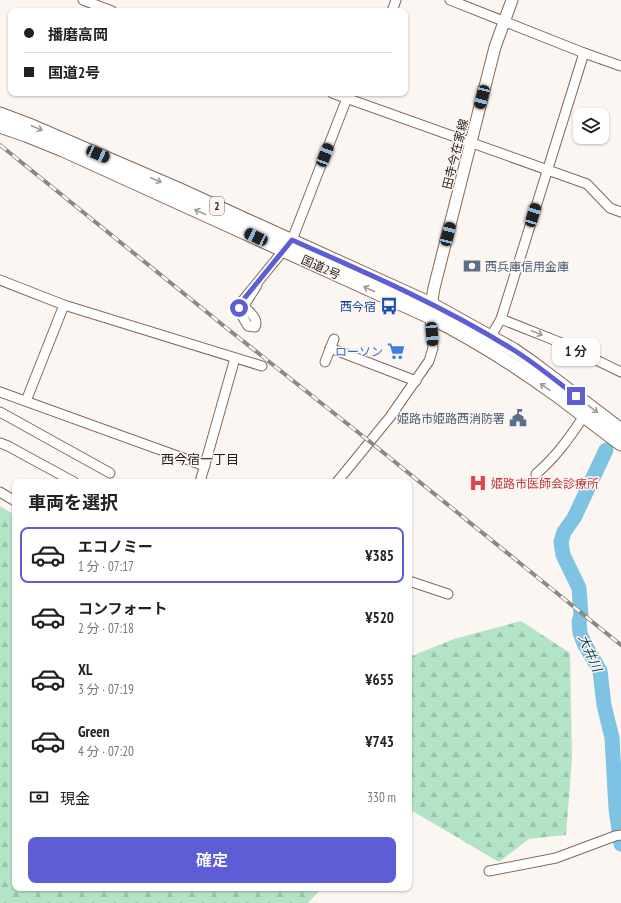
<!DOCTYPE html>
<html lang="ja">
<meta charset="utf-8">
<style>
body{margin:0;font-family:"PT Sans Narrow","Noto Sans JP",sans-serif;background:#f6f6f6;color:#222;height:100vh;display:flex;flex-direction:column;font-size:15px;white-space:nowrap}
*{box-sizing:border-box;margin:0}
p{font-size:13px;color:#767676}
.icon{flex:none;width:22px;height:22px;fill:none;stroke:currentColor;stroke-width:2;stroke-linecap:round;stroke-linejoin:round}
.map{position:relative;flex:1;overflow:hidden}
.details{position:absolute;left:12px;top:479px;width:400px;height:412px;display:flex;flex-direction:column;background:#fff;border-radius:8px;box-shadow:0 1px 3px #0004}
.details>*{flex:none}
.hud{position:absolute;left:8px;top:8px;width:400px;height:88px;border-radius:8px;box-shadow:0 1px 3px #0004;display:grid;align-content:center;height:88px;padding:0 16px;background:#fff}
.controls{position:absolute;left:573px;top:108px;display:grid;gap:8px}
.controls a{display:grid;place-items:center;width:36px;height:36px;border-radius:8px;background:#fff;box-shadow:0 1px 3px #0004;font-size:20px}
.end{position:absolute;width:18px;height:18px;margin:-9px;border:5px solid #5e5dd6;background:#fff;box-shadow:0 0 0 2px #fff}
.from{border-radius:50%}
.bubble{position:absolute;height:28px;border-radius:8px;background:#fff;box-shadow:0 1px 3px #0004;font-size:13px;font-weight:600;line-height:28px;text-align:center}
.car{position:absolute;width:12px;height:24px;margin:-12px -6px;border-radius:5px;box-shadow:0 0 3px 1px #0007;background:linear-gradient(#222 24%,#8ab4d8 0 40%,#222 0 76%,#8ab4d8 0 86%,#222 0)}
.hud b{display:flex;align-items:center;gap:14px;height:38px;font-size:15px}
.hud b+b{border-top:1px solid #e0e0e0}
.hud i{width:10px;height:10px;background:#222}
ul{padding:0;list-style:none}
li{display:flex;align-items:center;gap:12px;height:56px;margin:0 8px 6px;padding:0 8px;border:2px solid transparent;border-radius:8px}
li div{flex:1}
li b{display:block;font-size:15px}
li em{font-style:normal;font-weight:600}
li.active{border-color:#5e5dd6}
li>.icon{width:36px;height:36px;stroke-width:1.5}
h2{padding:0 16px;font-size:18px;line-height:48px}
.pay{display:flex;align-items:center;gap:10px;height:44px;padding:0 16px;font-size:15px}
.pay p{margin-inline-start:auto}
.button{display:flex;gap:8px;margin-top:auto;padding:8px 16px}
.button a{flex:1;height:46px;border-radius:8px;background:#5e5dd6;color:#fff;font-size:16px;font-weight:600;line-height:46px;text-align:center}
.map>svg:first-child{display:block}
.forest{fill:url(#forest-firs)}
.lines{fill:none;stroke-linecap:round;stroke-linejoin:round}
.river{stroke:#7fc3e4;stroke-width:15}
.minor-casing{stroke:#836a5b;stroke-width:11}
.major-casing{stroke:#836a5b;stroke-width:13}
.highway-casing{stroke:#836a5b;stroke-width:15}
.minor{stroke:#fff;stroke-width:9}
.major{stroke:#fff;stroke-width:11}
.highway{stroke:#fff;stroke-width:13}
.rail-casing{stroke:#8f8782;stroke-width:4}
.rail{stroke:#fcf6f3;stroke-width:2.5;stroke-dasharray:8;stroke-linecap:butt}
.oneway{stroke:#9f9b98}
.route{stroke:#5e5dd6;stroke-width:5}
.labels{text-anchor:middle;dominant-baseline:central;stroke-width:3;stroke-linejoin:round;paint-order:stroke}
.shield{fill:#fcf6f3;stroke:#69605b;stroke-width:1}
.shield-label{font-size:11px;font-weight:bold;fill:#2a201a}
.street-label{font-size:12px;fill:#2a201a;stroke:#fcf6f3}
.service-label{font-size:12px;fill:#4e5e75;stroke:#fcf6f3;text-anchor:start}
.transit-label{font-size:12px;fill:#164399;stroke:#fcf6f3;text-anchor:end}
.shop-label{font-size:12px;fill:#366cbe;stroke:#fcf6f3;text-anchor:end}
.health-label{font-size:12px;fill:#be3a42;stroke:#fcf6f3;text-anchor:start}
.neighbourhood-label{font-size:13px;fill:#2a201a;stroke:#fcf6f3}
.water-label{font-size:13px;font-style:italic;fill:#0c465d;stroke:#fcf6f3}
</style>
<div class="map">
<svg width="621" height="903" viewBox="0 0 621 903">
<defs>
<pattern id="forest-firs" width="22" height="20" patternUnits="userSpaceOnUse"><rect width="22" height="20" fill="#b4e4c7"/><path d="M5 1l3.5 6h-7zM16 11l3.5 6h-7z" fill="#9bc3aa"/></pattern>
</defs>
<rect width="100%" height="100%" fill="#fcf6f3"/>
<!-- forest -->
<g class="forest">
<path d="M0,506L15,515V888H322L308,903H0Z"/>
<path d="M521,621L570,653L572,759L566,835L529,839L499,862L409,809V657L454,639Z"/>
</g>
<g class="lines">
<!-- river -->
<path class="river" d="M606,450L574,518L564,532L561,542L563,555L579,588L581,615L579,622L580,633L584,643L600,671L604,705L612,738L616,809L621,844"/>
<!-- minor casing -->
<g class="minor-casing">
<g id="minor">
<path d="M83,0L112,11"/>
<path d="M450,0L584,53L621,66"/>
<path d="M392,11L396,0"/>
<path d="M332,93L587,184L610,208L621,212"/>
<path d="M0,280L64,305L262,366"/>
<path d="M257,285L245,304V307C250,313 259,319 255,327L248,326L239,311V305L292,240L349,93"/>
<path d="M501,319L559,342L621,372"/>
<path d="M491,336L501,319L584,53"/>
<path d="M330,348L416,381"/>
<path d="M325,362L334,339"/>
<path d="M0,392L205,466"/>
<path d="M26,401L64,305"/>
<path d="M0,412L110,473"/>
<path d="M0,443L8,446L74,482"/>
<path d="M536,474C556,457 570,437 584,416"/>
<path d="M200,482L235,358"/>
<path d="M337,482L390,417L429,361L433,348L430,317"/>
<path d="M0,492L15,501"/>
<path d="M409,581L448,594"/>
<path d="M489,871L556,858L615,836L621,835"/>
</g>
</g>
<!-- major casing -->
<g class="major-casing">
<path id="major" d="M430,312L434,288L495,47L512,0"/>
</g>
<!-- highway casing -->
<g class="highway-casing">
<g id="highway">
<path d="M0,114L29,125L180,190L431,304L514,350L534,364L621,430"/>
<path d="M0,126L26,135L63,150L430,317C474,339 515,365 555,394C577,410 599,428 621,444"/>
</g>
</g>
<!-- minor -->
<use href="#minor" class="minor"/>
<!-- major -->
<use href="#major" class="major"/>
<!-- highway -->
<use href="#highway" class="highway"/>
<!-- rail casing -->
<g class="rail-casing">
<path id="rail" d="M0,145L224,326L369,441L621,645"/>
</g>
<!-- rail -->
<use href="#rail" class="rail"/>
</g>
<!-- one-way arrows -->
<defs><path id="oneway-shaft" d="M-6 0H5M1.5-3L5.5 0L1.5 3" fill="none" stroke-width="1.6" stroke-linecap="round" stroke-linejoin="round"/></defs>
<g class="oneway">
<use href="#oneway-shaft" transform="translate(37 128) rotate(23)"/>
<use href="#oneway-shaft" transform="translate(156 180) rotate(23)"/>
<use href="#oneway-shaft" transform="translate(200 212) rotate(-156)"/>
<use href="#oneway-shaft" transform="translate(369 289) rotate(-156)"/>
<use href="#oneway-shaft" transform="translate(537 333) rotate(22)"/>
<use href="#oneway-shaft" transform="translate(545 387) rotate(-145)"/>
<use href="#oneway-shaft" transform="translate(593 409) rotate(37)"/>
</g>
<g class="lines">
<!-- route -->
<path class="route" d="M239,308V305L292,240C367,273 443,306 512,349C535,363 555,380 576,396"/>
</g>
<!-- icons -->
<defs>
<g id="bank-bare" transform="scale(1.38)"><path d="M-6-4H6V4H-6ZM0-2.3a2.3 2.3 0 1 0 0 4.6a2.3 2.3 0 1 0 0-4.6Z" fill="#5c6f8a" stroke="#fcf6f3" stroke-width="2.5" paint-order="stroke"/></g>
<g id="bus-bare" transform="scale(1.38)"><path d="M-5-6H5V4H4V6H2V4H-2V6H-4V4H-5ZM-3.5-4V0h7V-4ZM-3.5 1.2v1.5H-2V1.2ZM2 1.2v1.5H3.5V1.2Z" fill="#1a4fb4" stroke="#fcf6f3" stroke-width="2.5" paint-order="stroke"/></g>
<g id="supermarket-bare" transform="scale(1.38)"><path d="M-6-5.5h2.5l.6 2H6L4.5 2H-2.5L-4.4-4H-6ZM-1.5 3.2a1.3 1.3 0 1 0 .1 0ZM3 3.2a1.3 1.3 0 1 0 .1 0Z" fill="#3f7fe0" stroke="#fcf6f3" stroke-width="2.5" paint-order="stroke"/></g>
<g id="civic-bare" transform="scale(1.38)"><path d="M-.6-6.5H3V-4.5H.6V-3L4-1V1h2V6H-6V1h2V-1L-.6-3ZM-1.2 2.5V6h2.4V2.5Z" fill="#5c6f8a" stroke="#fcf6f3" stroke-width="2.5" paint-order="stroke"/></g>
<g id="hospital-bare" transform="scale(1.38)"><path d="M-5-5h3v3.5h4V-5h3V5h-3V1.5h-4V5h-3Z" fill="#e0444e" stroke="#fcf6f3" stroke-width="2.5" paint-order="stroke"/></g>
</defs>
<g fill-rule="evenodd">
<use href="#bank-bare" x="472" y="266"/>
<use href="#bus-bare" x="389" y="306"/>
<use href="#supermarket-bare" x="396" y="351"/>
<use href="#civic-bare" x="518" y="418"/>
<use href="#hospital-bare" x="478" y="483"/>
</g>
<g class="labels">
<!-- shield labels -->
<rect class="shield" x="210" y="197" width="14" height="18" rx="3"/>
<g class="shield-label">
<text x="217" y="206">2</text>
</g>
<!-- street labels -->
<g class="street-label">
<text transform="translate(455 154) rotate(-76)">田寺今在家線</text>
<text transform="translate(321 267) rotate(24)">国道2号</text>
</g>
<!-- service labels -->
<g class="service-label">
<text x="485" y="266">西兵庫信用金庫</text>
<text x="505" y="418" text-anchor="end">姫路市姫路西消防署</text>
</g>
<!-- transit labels -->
<g class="transit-label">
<text x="376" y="306">西今宿</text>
</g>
<!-- shop labels -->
<g class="shop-label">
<text x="383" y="351">ローソン</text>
</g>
<!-- health labels -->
<g class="health-label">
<text x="491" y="483">姫路市医師会診療所</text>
</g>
<!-- neighbourhood labels -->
<g class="neighbourhood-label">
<text x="200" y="459">西今宿一丁目</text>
</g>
<!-- water labels -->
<g class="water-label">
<text transform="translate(590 653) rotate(66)">大井川</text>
</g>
</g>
</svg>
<div class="controls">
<a><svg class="icon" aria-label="layers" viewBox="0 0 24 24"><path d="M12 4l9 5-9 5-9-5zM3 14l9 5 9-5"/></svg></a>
</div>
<i class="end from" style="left:239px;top:308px"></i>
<i class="end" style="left:576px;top:396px"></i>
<div class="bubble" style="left:552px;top:338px;width:48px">1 分</div>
<i class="car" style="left:482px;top:97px;rotate:194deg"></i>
<i class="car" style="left:98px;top:154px;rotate:114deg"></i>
<i class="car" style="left:325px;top:155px;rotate:21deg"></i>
<i class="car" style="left:533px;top:215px;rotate:17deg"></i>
<i class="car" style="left:448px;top:234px;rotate:14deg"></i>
<i class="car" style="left:256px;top:237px;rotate:295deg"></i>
<i class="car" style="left:432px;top:334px;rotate:176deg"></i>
<div class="hud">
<b><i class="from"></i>播磨高岡</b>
<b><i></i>国道2号</b>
</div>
<section class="details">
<h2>車両を選択</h2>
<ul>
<li class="active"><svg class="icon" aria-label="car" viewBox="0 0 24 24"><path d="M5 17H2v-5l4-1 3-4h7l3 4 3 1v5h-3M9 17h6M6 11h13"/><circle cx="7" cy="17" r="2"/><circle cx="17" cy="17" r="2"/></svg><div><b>エコノミー</b><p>1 分 · 07:17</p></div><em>¥385</em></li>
<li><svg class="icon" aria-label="car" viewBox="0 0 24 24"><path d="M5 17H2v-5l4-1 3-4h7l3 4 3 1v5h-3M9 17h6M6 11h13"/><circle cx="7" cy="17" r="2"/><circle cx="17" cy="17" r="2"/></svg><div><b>コンフォート</b><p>2 分 · 07:18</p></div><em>¥520</em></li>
<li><svg class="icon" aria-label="car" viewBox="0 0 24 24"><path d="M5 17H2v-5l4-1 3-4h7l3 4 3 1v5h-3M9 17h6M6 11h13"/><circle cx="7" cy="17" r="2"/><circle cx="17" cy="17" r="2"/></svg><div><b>XL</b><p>3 分 · 07:19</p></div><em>¥655</em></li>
<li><svg class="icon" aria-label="car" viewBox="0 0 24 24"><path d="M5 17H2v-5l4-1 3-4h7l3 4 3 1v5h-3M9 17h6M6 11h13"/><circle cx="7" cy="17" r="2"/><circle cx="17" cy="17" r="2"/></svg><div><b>Green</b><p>4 分 · 07:20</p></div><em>¥743</em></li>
</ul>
<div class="pay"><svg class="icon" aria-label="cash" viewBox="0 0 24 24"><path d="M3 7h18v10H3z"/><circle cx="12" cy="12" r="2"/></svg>現金<p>330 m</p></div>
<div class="button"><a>確定</a></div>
</section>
</div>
